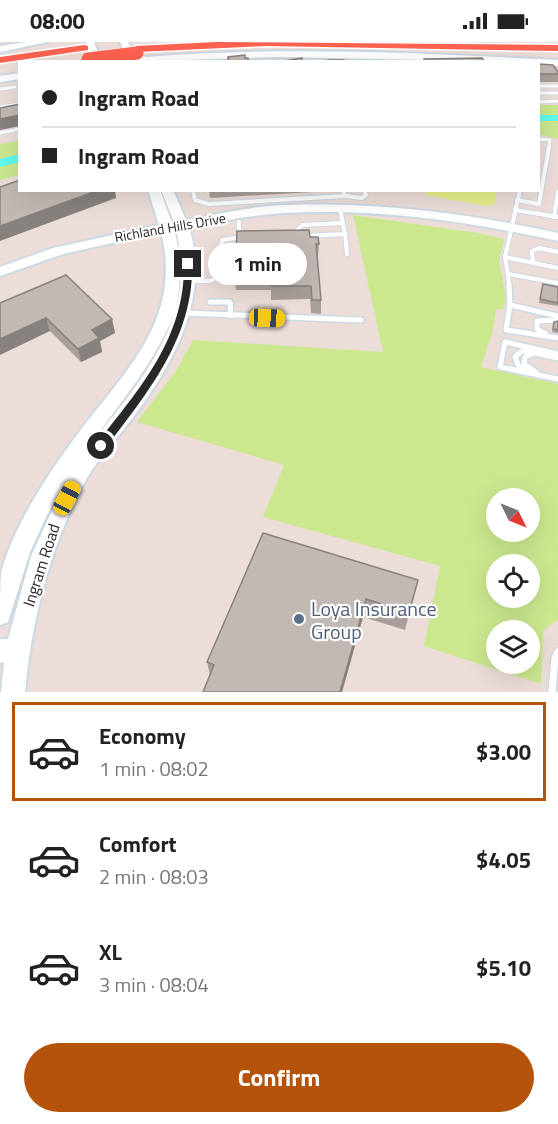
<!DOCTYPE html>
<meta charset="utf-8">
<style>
body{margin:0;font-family:"Titillium Web",sans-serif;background:#f6f6f6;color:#222;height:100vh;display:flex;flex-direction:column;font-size:22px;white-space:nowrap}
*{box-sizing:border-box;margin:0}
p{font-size:20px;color:#767676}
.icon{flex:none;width:33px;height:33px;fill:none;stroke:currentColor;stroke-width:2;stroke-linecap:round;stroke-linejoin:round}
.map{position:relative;height:650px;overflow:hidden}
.drawer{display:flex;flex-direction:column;background:#fff;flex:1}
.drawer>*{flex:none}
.guide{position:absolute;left:18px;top:18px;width:522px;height:132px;border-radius:0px;box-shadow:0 6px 24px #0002;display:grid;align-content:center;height:132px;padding:0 24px;background:#fff}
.needle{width:39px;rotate:133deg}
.controls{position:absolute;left:486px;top:446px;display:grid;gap:12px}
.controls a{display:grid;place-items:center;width:54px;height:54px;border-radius:50%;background:#fff;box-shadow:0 6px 24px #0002;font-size:30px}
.end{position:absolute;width:27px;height:27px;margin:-14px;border:8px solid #282828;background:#fff;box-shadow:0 0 0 3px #fff}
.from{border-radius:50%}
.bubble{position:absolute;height:42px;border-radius:21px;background:#fff;box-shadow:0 6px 24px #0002;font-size:20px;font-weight:700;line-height:42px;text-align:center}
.car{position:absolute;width:18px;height:36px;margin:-18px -9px;border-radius:8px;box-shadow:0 0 4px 2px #0007;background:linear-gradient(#f5c518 24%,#345 0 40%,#f5c518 0 76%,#345 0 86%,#f5c518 0)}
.guide b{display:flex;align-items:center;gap:21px;height:57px;font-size:22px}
.guide b+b{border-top:2px solid #e0e0e0}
.guide i{width:15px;height:15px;background:#222}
ul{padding:10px 0 0;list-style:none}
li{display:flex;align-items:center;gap:18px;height:99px;margin:0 12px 9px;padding:0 12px;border:3px solid transparent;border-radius:0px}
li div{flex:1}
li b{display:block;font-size:22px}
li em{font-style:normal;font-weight:700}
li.active{border-color:#b45309}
li>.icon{width:54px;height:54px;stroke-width:1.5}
.button{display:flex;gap:12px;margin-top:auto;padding:12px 24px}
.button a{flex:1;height:69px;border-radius:36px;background:#b45309;color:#fff;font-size:24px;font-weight:700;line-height:69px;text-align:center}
.status{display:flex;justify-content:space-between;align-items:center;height:42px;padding:0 30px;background:#fff;direction:ltr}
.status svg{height:16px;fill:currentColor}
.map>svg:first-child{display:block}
.green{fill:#cbe88f;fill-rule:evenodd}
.pitch{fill:#e7f189}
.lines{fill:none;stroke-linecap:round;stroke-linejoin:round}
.river{fill:#61f9ef;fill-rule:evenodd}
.lane-far3-casing{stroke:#cdd9e3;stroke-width:4.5}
.lane-far2-casing{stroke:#cdd9e3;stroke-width:6}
.lane-far1-casing{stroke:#cdd9e3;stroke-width:8}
.lane-casing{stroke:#cdd9e3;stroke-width:10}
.secondary-casing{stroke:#cdd9e3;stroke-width:4}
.highway-casing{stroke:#fff;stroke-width:3}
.lane-far3{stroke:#fff;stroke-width:3}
.lane-far2{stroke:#fff;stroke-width:4}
.lane-far1{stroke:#fff;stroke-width:5}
.lane{stroke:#fff;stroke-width:7}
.secondary{fill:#fff;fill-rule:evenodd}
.highway{fill:#ff6250;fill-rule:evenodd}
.highway-bridge-casing{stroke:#fff;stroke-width:14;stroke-linecap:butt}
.highway-bridge{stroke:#ff6250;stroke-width:13}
.wall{fill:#a89f9b}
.shaded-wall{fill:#88827e}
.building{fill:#c3b9b4;stroke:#88827e;stroke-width:1.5}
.route{fill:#282828}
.service-dot{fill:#5c6f8a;stroke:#fff;stroke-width:2}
.labels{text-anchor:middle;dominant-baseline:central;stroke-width:4.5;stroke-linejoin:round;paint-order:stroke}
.far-street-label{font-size:14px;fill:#282828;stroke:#fff}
.street-label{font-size:16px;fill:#282828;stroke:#fff}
.near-service-label{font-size:20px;fill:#4e5e75;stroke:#fff;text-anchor:start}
</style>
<div class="status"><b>08:00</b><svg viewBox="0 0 49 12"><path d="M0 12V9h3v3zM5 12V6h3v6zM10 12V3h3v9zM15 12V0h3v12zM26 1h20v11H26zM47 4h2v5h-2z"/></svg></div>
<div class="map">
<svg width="558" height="650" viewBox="0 0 558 650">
<rect width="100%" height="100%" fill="#ecddd8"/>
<!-- green -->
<g class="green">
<path d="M538,63H558V97L539,92Z"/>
<path d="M19,99V133L0,138V102Z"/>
<path d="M353,173L478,191L504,197L499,220L506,254L504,267L496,268L493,288L481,325L558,342V579H555L543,589L541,642L424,604L440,524L263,475L284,423L137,380L176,329L193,298L383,310ZM496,456H530V489H496ZM496,522H530V555H496ZM496,588H530V621H496Z"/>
</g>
<!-- pitch -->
<path class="pitch" d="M427,149V148L497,149L494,162L487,164L425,153Z"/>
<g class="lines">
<!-- river -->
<g class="river">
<rect x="538" y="73" width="20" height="6"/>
<path d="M20,112V120L0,125V117Z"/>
</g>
<!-- lane-far3 casing -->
<g class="lane-far3-casing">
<g id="lane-far3">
<path d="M538,44H558"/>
<path d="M0,47L15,45"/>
<path d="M538,51H558"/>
<path d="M538,60L558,59"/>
<path d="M0,65L20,62"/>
<path d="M0,91L20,87"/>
<path d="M538,97L550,98L549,106"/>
</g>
</g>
<!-- lane-far2 casing -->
<g class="lane-far2-casing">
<g id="lane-far2">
<path d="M193,148L195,158L209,162L345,154L343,148"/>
<path d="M520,148L505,215L558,226"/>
<path d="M345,154L362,156L366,153L364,148"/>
<path d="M517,158L539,162L549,105"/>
<path d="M515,168L558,175"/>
<path d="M554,175L558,150"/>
<path d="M239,180V194"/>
<path d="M292,192L303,183L343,181"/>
<path d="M345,192L347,212"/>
<path d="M305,194L345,192L340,167"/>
<path d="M505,215L508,232L558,241"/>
<path d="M533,221L532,209L539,206L558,210"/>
<path d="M508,232L509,243"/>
<path d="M190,239H210L217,236L222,198L242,195"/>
</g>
</g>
<!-- lane-far1 casing -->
<g class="lane-far1-casing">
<g id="lane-far1">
<path d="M509,242L510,263"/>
<path d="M210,260H230L231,274"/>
<path d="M183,271L361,278"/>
<path d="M558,274L510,263L506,288L558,296"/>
<path d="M546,292L537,287V279L558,278"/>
<path d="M558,312L505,300L500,325L558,337"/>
<path d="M525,327L519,325L515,315L522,309L534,311"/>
<path d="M536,330L524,322L525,315L535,311L558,316"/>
</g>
</g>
<!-- lane casing -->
<g class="lane-casing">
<path id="lane" d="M552,650L555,616L558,610"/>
</g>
<!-- secondary casing -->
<g class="secondary-casing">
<g id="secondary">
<path d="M27,0H47L0,10V4Z"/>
<path d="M86,0H94L100,16L97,20H87L90,16Z"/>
<path d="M120,0H128L135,12L146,15C283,4 421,11 558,18V24L538,23V20L277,15L120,20L131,17L127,14Z"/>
<path d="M20,31V37L0,40V34Z"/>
<path d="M148,148H160L172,181L174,180L161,148H173L186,178C219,172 252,164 286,163C380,160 466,171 558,191V199C467,179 377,166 284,171C252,173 220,179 189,185C211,256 173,323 131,378C114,400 95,420 82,445C49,509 32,578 25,650H1L4,620L0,621V597H8L31,514L67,437L46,475L30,510L8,580L0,583C0,567 0,547 1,532C12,485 51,427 80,389C127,327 183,275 161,190L63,212L0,234V225L53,206L159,183ZM174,188H176L177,191C182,217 183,242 176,268C181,240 182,215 174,188ZM175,270C158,322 124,360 90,403C121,359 155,321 175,270Z"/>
</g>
</g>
<!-- highway casing -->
<g class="highway-casing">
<g id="highway">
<path d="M216,0L558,3V9L267,4L136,10L130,7L136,4Z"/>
<path d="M84,3L88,4V8L0,21V15Z"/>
</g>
</g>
<!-- lane-far3 -->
<use href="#lane-far3" class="lane-far3"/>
<!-- lane-far2 -->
<use href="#lane-far2" class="lane-far2"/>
<!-- lane-far1 -->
<use href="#lane-far1" class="lane-far1"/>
<!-- lane -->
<use href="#lane" class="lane"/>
<!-- secondary -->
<use href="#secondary" class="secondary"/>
<!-- highway -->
<use href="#highway" class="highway"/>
<!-- highway-bridge casing -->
<g class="highway-bridge-casing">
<path id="highway-bridge" d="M88,17L137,11"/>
</g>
<!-- highway-bridge -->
<use href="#highway-bridge" class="highway-bridge"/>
</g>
<!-- wall -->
<g class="wall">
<path d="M538,22L558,30V40H539Z"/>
<path d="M209,148H330V149L210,156Z"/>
<path d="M310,195L319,202L318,215H317L321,258V272L311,271L310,257L271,258V248H236L235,235Z"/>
<path d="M543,242L558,245V264L539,261Z"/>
<path d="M0,261L112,277L115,291L100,299L102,310L81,320L50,289Z"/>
<path d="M558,279V291L552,290L554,280Z"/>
<path d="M263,491L418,538L405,588L363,575L342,650H203L210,633L207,620Z"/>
</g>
<!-- shaded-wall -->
<g class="shaded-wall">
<path d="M20,73V84L0,88V77Z"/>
<path d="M99,148H115L116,156L0,199V184Z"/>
<path d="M46,276L50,289L0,313V297Z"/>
<path d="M112,277L115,291L100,299L102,310L81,320L78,307L92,288Z"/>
<path d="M366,557L363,575L342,650H340Z"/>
</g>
<!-- building -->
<g class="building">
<path d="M245,13V16H248V20H228V15Z"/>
<path d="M302,16V20H285V19Z"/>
<path d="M482,16L485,20H425L424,17Z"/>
<rect x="328" y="18" width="16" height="2"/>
<path d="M538,22L553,23L558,30V32H541L538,29Z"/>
<path d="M20,62V73L0,77V66Z"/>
<path d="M20,138V148H99L0,184V145Z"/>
<path d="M309,188L310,195H318L319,202H316L321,258H312L311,244H271V234L235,235L237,189Z"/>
<path d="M66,233L112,277L92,288L99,296L78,307L46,276L0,297V261Z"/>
<path d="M543,242L558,245V261L540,257Z"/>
<path d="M558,279V288L553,287L554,280Z"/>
<path d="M263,491L418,538L409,571L366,557L340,650H203L214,623L207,620Z"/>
</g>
<!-- route -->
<path class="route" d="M188,219L192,222C194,296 147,351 105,407H97V401C140,346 185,296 184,222Z"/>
<!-- markers -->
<circle class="service-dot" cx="299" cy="577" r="6"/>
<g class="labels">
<!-- far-street labels -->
<g class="far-street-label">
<text transform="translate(170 185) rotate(-10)">Richland Hills Drive</text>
</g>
<!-- street labels -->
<g class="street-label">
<text transform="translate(41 523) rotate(-72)">Ingram Road</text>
</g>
<!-- near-service labels -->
<g class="near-service-label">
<text x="311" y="566">Loya Insurance<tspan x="311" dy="23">Group</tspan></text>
</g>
</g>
</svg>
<div class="controls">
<a><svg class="needle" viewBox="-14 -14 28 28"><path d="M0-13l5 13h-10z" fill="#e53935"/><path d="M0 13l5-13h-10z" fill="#767676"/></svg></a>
<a><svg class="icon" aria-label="locate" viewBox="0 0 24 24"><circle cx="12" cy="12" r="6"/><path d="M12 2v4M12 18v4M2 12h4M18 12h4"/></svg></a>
<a><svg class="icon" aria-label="layers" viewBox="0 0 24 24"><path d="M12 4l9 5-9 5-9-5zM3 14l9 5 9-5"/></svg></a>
</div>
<i class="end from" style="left:101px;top:404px"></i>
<i class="end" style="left:188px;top:222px"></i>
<div class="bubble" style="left:208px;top:201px;width:99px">1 min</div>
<i class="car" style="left:267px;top:276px;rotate:92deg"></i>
<i class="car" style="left:67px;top:456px;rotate:28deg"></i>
<div class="guide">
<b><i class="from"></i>Ingram Road</b>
<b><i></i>Ingram Road</b>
</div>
</div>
<section class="drawer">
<ul>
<li class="active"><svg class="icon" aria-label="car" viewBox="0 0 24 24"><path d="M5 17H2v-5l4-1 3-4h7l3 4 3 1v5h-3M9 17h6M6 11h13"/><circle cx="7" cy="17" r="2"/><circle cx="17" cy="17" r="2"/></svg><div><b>Economy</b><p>1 min · 08:02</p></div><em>$3.00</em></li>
<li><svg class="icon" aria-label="car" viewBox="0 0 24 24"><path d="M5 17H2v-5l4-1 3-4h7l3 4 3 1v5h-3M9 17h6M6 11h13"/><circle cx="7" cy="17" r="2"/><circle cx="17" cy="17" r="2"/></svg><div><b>Comfort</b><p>2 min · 08:03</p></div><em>$4.05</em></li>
<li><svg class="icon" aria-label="car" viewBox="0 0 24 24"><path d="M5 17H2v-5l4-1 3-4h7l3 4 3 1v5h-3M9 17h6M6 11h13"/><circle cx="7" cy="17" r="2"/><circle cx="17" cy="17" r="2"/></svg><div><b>XL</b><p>3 min · 08:04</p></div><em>$5.10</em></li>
</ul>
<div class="button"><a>Confirm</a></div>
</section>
